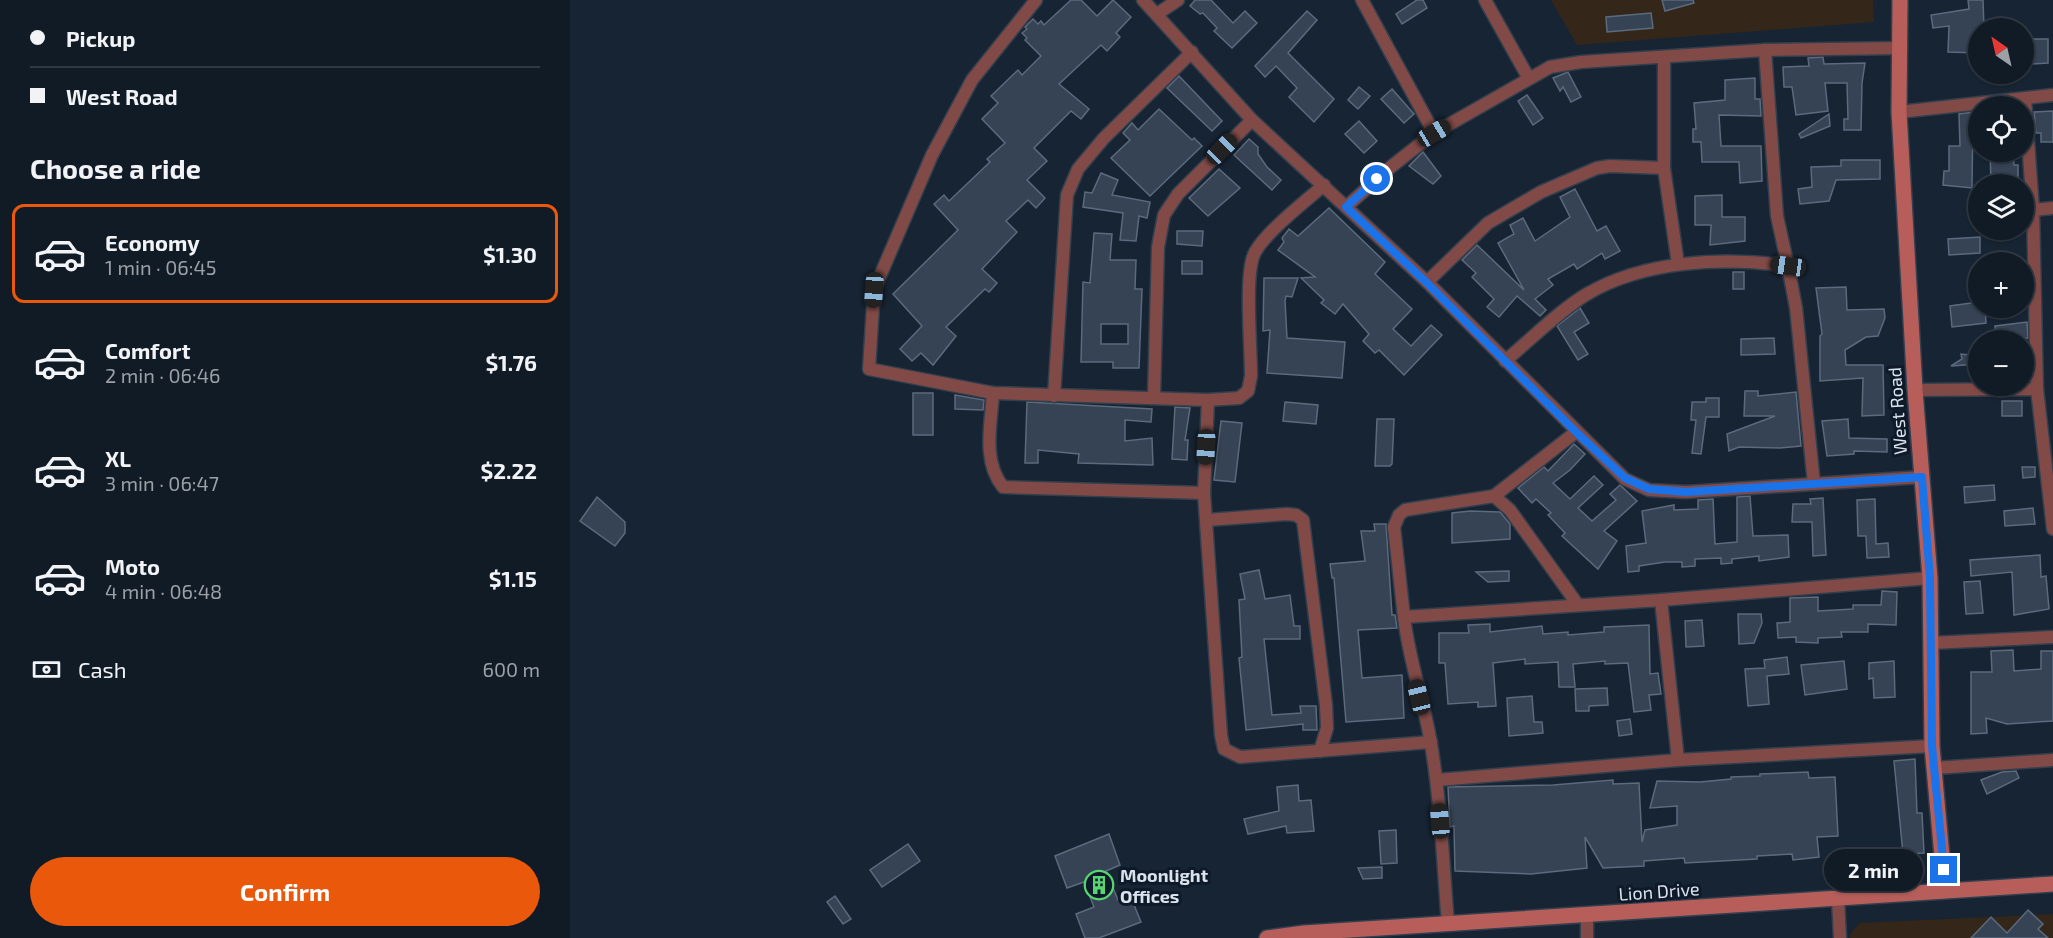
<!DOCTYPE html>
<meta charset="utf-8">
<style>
body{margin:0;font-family:"Exo 2",sans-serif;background:#1a242e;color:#f1f3f6;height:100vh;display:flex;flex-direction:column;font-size:22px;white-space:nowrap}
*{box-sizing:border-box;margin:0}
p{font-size:20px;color:#9ca1a7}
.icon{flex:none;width:33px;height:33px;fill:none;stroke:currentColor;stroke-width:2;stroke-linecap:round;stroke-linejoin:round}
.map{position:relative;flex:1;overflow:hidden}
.panel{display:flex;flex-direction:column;background:#111b26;width:570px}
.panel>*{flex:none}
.banner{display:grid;align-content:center;height:132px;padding:0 30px;background:#111b26}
.needle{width:39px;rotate:326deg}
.buttons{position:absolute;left:1398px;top:18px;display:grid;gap:12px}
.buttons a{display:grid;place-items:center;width:66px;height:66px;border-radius:50%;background:#111b26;box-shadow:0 2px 4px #0004,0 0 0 2px #303943;font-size:30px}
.end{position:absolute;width:27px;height:27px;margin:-14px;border:8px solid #1a73e8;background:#fff;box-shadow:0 0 0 3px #fff}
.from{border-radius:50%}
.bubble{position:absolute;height:42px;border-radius:21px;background:#111b26;box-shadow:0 2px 4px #0004,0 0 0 2px #303943;font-size:20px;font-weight:700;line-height:42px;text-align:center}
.car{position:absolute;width:18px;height:36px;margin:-18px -9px;border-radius:8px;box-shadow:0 0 4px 2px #0007;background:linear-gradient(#222 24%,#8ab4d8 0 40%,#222 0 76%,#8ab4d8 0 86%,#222 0)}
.banner b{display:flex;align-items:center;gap:21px;height:57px;font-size:22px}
.banner b+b{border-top:2px solid #303943}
.banner i{width:15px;height:15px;background:#f1f3f6}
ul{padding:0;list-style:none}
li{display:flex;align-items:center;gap:18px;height:99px;margin:0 12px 9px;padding:0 18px;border:3px solid transparent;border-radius:12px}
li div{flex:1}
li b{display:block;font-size:22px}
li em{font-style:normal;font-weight:700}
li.selected{border-color:#ea580c}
li>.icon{width:54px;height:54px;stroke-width:1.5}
h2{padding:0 30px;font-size:27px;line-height:72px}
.pay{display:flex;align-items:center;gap:15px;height:66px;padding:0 30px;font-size:22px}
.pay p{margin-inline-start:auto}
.primary-button{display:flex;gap:12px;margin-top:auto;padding:12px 30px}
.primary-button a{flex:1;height:69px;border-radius:36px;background:#ea580c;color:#fff;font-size:24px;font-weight:700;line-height:69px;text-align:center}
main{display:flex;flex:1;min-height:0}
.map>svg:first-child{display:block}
.education{fill:#34271a}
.building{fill:#354354;stroke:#5b6a7d;stroke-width:1.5;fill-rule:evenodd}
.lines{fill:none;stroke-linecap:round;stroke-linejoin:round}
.street-casing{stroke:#323f4d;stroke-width:15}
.secondary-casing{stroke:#323f4d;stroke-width:18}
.street{stroke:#824a47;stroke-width:12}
.secondary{stroke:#b75e5b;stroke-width:15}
.route{stroke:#1a73e8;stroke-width:8}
.labels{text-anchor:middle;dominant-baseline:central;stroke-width:6;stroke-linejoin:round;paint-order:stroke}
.street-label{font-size:18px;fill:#dae3ed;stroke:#0e1a29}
.poi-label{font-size:18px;font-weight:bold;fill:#dae3ed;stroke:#0e1a29;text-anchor:start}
</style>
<main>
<section class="panel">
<div class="banner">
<b><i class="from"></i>Pickup</b>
<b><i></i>West Road</b>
</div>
<h2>Choose a ride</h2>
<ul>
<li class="selected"><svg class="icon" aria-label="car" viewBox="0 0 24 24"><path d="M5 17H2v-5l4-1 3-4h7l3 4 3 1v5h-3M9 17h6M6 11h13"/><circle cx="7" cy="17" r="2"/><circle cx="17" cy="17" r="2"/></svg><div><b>Economy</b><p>1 min · 06:45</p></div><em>$1.30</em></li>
<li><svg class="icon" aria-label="car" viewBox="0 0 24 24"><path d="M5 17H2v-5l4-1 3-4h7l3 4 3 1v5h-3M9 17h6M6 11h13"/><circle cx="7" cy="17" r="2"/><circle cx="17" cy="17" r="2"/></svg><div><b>Comfort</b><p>2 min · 06:46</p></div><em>$1.76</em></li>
<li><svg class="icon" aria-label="car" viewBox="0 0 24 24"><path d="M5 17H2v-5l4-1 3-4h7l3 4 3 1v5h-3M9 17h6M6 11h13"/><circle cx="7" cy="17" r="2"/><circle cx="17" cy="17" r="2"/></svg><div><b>XL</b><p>3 min · 06:47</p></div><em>$2.22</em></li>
<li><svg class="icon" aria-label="car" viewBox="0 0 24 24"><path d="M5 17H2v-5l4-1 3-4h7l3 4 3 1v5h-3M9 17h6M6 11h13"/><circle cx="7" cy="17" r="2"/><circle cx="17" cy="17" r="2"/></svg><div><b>Moto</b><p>4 min · 06:48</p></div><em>$1.15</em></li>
</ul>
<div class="pay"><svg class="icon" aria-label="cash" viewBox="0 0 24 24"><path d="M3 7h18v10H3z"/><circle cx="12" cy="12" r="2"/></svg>Cash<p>600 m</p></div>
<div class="primary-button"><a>Confirm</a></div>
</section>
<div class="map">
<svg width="1483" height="938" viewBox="0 0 1483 938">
<rect width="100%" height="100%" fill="#172433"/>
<!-- education -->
<g class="education">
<path d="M981,0H1303L1304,22L1007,45Z"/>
<path d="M1483,914V938H1280V934L1290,923Z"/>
</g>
<!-- building -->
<g class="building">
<path d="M501,0H511L527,16L543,0L561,17L546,33L550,37L537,51L531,45L489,84L519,109L511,119L501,111L464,148L477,161L457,180L475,198L466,208L458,200L436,221L447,232L412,269L427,283L419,292L415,289L376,327L386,336L363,365L351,353L342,361L330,349L352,326L323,294L388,230L364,204L374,195L379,201L420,162L417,159L435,143L412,119L428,103L421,96L448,70L452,75L471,56L455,40L457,38L452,33L457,29L455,27L463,19L468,24L471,21L474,25Z"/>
<path d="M625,0H641L663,23L675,11L687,23L662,48L644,31L647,28L633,13L630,14L620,6Z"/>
<path d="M847,0H853L857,8L832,24L826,14Z"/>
<path d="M1092,0H1123L1124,3L1095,11Z"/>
<path d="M1398,0H1413L1414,28H1408V53L1378,52L1379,26L1363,28L1361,15L1399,9Z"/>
<path d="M737,11L747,20L718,53L764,99L744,122L719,97L727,88L706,66L695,77L685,66Z"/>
<path d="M1081,13L1083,28L1037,32L1036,17Z"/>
<path d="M1454,39H1478V63L1461,64V54H1454Z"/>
<path d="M1253,57L1254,64L1295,63L1292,83L1291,130H1274V119H1278L1277,83H1255L1258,111L1226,115L1222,87H1214L1213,67L1239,66L1238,58Z"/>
<path d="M998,72L1011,97L1001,102L993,87L990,91L983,78Z"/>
<path d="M609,76L652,121L642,131L597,88Z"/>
<path d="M1185,78V99H1190L1191,116L1149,115L1151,146H1191L1192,181L1170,183L1169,162H1132L1131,142H1123V129H1126L1124,103L1155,100V80Z"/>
<path d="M789,87L800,96L788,109L778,100Z"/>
<path d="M822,89L844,114L834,123L811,99Z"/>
<path d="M957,95L973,118L963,125L948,101Z"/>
<path d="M589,109L622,140L624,138L632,146L580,196L541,158L560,140L553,133L562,123L568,130Z"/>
<path d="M1483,111V142H1471V133H1466L1464,112Z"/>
<path d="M1403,112L1402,188L1373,185L1374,171H1379V146H1390L1389,114Z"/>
<path d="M1259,114L1260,126L1231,138L1229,134Z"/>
<path d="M789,121L807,141L794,153L775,134Z"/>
<path d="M679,139L688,147V154L697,167L711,180L702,190L664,155Z"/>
<path d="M853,152L871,176L863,184L839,166Z"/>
<path d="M1420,152H1443L1444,165H1448V181L1421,182Z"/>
<path d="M1271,160H1310V179L1266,180L1259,201L1230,204L1228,189L1242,187L1241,167L1271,166Z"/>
<path d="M649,169L670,188L638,216L619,198Z"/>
<path d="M531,173L548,180L542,195L580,202L577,218L569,216L566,241L550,240L553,213L513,207L515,192L522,193Z"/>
<path d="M1005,189L1027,231L1036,226L1050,251L1035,259L1032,253L1007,269L1004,264L978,279L983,285L965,299L976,310L970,316L947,296L929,317L917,307L924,299L902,277L906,273L892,260L907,245L954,290L928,243L944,234L940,225L953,218L965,241L1000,217L990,197Z"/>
<path d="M1152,195V217H1175V241L1140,245L1141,225H1125V196Z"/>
<path d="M759,208L815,262L805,274L842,309L823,329L841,346L861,325L872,335L834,375L809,350L805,353L793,341L799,334L773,304L765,314L751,303L754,300L731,278L745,277L708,250L714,242L712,238L719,229L728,236Z"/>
<path d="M607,231H633L632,246L607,244Z"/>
<path d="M524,233L542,234L540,260H566L565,289H572L569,368H543V362H511L513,282L520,283ZM531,324H558V344H531Z"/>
<path d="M1410,237V253L1379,255L1378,239Z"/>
<rect x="612" y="261" width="20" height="13"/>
<rect x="1163" y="272" width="11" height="17"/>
<path d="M694,278H728L722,297L716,296L715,301L717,338L775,342L772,378L697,373L700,330L693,331Z"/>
<path d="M1276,287L1277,310L1314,309L1315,318L1308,336L1296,337L1275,350L1276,365H1313L1314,415L1292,416L1293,378L1250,381V336L1252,334L1246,288Z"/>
<path d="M1408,302V308H1415L1416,323L1382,327L1380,306Z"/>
<path d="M1010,308L1019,323L1004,332L1018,354L1008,360L987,326Z"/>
<path d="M1457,322L1458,338L1426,340L1425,326Z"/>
<path d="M1204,338L1205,354L1171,355V339Z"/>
<path d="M1408,352V364L1381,366L1392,359L1391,354L1401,355Z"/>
<path d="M1175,391H1188V396L1226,392L1231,446L1210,448L1169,447L1159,451L1157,434L1205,416H1174Z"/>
<rect x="343" y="393" width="20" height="42"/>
<path d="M385,395L414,400L413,410L385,409Z"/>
<path d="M1136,398H1149V417H1136L1131,454L1122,453L1126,420H1121L1122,402H1136Z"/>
<rect x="1432" y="401" width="20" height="15"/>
<path d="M457,402L582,409L581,422L555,420V441L582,438L583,465L508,463L509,454L468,450V463H455Z"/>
<path d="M715,402L748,405L746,424L713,421Z"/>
<path d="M605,407L620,408L615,440H618L617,460L602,459Z"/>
<path d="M807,419H824L822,464L820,466H805Z"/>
<path d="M1278,419L1279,438L1317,439V452L1284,451V454L1257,456L1252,421Z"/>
<path d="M651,421L672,423L665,482L644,480Z"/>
<path d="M1004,444L1015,454L1000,470L983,483L1000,499L1024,476L1033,485L1008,508L1022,521L1046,500L1040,494L1050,485L1067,501L1034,531L1047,541L1028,569L992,536L995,533L978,515L981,513L966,499L962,503L948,488L974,467L978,471Z"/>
<path d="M1452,467H1465V477L1453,478Z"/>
<path d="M1424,485L1425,500L1395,503L1394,487Z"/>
<path d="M1180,496L1183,536L1218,535L1219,557L1189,561V556L1162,559V563L1151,564V558L1125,559V566L1112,567V562H1095L1069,566V571L1058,572L1056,546L1076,543L1072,511L1104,505V510L1128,509V500L1143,499L1145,544L1167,542V497Z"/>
<path d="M27,497L55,522V533L45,546L10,521Z"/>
<path d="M1253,498L1256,555L1243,556L1242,522H1222L1223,504H1241L1240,499Z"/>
<path d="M1305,499L1306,544L1318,543L1319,557L1297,558L1296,536H1288L1287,500Z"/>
<path d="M1463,508L1465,524L1435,526L1434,511Z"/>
<path d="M900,511L930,512L940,524V539L882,543V513Z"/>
<path d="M804,524H816L822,615H825L827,628L788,630L792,678L832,675L834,718L776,722L764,578H762L760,564L795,561L791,531H805Z"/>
<path d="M1470,555L1471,577L1476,576L1479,609L1444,615L1442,572L1401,576L1400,560Z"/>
<path d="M689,570L695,599L720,595L724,626H730V639H694L702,715L731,713L730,706H746L747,730H733V724L676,730L669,658L672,657L669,600L675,599L670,574Z"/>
<path d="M939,571V581L918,582L906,572Z"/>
<path d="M1410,581L1413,613L1396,614L1394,582Z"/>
<path d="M1312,591L1327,592L1326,625L1298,624V632H1271L1272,637L1248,638V643L1226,642V637L1208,638L1207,623L1220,622V598L1248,597V611L1283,609V605H1311Z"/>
<path d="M1168,614H1191L1192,623L1184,643L1169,644Z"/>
<path d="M1132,620L1134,646L1116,647L1115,621Z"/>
<path d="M920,624V632L972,626L973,634L998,632V635L1034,632V627L1079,625L1080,674L1088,673L1091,694L1079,695L1081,710L1064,712L1058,663L1035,664V661L1003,664L1005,687H989L988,662L955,664V659L923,663L926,706L908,707V702L878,704L875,663H869V633H899L898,625Z"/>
<path d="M1443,650L1444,671L1471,669V651H1483V721L1437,724L1416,718L1417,733L1401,734V672H1422L1421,651Z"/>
<path d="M1217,657L1219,674L1197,676L1199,704L1178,706L1175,669L1195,668L1194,660Z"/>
<path d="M1274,661L1277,689L1235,695L1231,665Z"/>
<path d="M1324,661L1325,697L1304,698L1303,678L1299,679V663Z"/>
<path d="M1037,688L1038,705L1019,706V711H1006L1005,689Z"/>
<path d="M962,696L964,722H972L973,733L939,736L937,698Z"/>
<path d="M1060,719L1062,734L1049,736L1047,721Z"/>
<path d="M1345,759L1347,813H1352L1354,853L1333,854L1324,761Z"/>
<path d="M1446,771L1449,778L1417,794L1411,780L1432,772Z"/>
<path d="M1238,772L1239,778L1265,777L1268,836L1247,837L1249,857L1223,860L1222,854L1187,856V859L1115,863L1114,858L1074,861V866L1033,868L1015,837L1017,868L961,874L885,871L884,826L880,827L878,787L983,785L1043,780V784L1069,783L1072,842L1075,830L1107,825V806L1080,808L1087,781L1130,782L1161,779V777L1190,776V774Z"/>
<path d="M728,785L729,801L741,800L744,831L717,833L716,826L678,834L674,819L709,811L707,787Z"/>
<path d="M826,830L827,863L811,864L809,831Z"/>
<path d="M539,834L550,865L536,871L548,900L560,895L571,922L529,938H515L506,914L524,907L514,882L497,888L485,856Z"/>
<path d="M338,844L350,861L312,887L300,870Z"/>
<path d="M812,867V878L793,879L788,868Z"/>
<path d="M265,896L281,919L273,924L257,902Z"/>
<path d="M1458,910L1473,924L1468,929L1478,938H1401L1421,917L1437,933Z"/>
</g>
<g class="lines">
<!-- street casing -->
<g class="street-casing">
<g id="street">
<path d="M466,0L402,80L362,155L304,290L299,369L423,393L638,400L669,398L678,391L681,376C681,347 675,281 683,257C689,237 737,200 754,185"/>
<path d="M573,0L682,120L857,282L1055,479L1079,490L1116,492L1352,477"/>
<path d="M792,0L864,133"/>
<path d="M915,0L958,77"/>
<path d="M587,14L608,0"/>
<path d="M1195,50L1207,216L1218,266"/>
<path d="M1094,58V168L1108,264"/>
<path d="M1455,99L1463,210L1467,389"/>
<path d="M1329,112L1483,95"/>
<path d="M776,207L822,166L864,133L980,67L1011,62L1195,50L1331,48"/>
<path d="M1463,210L1483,208"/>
<path d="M857,282L918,223L971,192L1027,168L1040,166L1094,168"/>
<path d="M935,361C959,341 990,310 1017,294C1075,260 1153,257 1218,266L1226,308L1244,484"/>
<path d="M1345,390L1467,389L1483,529"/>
<path d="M423,393C421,424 412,461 433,487L634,493"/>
<path d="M484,396L497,195L508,169L534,138L622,52"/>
<path d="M584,397L588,247L594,215L608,194L682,120"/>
<path d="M638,400L634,493L651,735L654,749L670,757L861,742"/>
<path d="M1006,432L924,496L835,510L829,515L824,527L834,617L1091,600L1360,578"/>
<path d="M924,496L940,510L1008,605"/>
<path d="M637,520L717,514L726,515L733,520L756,705L757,728L750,751"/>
<path d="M1091,600L1108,760L1362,746"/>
<path d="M834,617C839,661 854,701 861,744C871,803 873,864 878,924"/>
<path d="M1361,643L1483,637"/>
<path d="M1365,768L1483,760"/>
<path d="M867,780L1108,760"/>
<path d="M1268,899L1270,938"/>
<path d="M1017,915V938"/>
</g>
</g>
<!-- secondary casing -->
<g class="secondary-casing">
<g id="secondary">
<path d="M1330,0L1329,112L1345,390L1360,578L1362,746L1375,890"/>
<path d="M697,938L734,933L1483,884"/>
</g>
</g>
<!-- street -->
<use href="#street" class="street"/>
<!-- secondary -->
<use href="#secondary" class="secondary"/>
</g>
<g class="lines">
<!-- route -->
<path class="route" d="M807,179L776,207L856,282L1006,432L1055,478L1079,489L1116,492L1352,477L1360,578L1362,746L1374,870"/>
</g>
<!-- icons -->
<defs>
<g id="building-ring" transform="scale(1.5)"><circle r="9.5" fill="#0e1a29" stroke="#57d570" stroke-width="1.5"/><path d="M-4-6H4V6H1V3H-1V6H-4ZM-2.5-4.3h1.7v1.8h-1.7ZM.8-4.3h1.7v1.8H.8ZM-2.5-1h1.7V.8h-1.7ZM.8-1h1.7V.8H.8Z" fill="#57d570"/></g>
</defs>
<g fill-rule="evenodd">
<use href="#building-ring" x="529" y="885"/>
</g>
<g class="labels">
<!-- street labels -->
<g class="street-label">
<text transform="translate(1327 411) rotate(-94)">West Road</text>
<text transform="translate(1089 891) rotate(-4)">Lion Drive</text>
</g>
<!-- poi labels -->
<g class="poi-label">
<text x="550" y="875">Moonlight<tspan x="550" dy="21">Offices</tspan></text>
</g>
</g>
</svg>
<div class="buttons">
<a><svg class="needle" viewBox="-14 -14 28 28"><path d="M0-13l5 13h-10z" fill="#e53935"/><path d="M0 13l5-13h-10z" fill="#9ca1a7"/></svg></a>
<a><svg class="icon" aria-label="locate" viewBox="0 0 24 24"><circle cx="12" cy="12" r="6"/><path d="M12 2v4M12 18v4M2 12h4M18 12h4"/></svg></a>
<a><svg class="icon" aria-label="layers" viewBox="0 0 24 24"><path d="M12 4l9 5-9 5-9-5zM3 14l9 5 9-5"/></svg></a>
<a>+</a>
<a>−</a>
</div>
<i class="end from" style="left:807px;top:179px"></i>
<i class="end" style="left:1374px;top:870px"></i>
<div class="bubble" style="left:1254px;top:849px;width:99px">2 min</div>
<i class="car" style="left:864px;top:133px;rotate:59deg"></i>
<i class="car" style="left:652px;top:149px;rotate:45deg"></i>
<i class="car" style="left:1218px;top:266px;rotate:278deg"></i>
<i class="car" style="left:304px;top:290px;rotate:184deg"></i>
<i class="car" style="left:636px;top:447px;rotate:183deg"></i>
<i class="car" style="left:849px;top:697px;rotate:346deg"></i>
<i class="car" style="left:870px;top:821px;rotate:355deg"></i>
</div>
</main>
